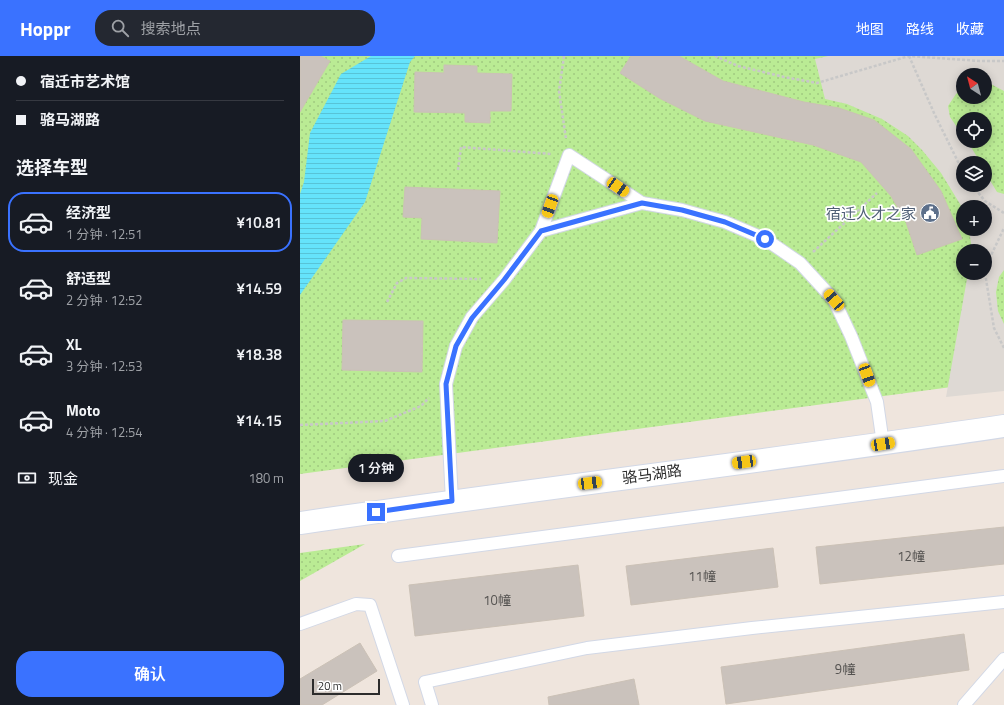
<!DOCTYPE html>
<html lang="zh">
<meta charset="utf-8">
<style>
body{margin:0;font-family:"Titillium Web","Noto Sans SC",sans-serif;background:#242831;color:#f1f3f6;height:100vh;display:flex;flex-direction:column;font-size:15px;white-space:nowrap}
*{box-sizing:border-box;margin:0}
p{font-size:13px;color:#9ea1a6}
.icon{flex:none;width:22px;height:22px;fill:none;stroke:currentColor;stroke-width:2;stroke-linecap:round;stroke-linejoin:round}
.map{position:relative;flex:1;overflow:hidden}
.panel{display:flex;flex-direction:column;background:#171b24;width:300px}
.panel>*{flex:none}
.guide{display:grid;align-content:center;height:88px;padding:0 16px;background:#171b24}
.needle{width:26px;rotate:324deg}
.controls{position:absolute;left:656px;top:12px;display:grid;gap:8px}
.controls a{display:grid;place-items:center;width:36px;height:36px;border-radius:50%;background:#171b24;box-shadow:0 2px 10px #0003;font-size:20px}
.scale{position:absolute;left:12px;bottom:10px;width:68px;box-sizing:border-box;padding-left:4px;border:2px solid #2c2c2c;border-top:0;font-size:11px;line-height:14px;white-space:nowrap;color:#2c2c2c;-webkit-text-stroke:3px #fff;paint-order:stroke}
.end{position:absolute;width:18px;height:18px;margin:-9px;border:5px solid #3a72ff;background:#fff;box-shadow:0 0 0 2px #fff}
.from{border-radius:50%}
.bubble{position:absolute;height:28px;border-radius:14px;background:#171b24;box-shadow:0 2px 10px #0003;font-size:13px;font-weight:600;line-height:28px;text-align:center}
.car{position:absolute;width:12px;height:24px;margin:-12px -6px;border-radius:5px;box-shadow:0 0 3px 1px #0007;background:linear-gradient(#f5c518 24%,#345 0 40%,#f5c518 0 76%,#345 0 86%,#f5c518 0)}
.guide b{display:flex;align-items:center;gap:14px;height:38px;font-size:15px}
.guide b+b{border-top:1px solid #363941}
.guide i{width:10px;height:10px;background:#f1f3f6}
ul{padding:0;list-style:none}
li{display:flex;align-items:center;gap:12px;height:60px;margin:0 8px 6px;padding:0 8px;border:2px solid transparent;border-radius:16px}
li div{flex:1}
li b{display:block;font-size:15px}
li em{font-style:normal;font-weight:600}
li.current{border-color:#3a72ff}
li>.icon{width:36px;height:36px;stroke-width:1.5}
h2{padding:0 16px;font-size:18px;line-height:48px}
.pay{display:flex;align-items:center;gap:10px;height:44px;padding:0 16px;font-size:15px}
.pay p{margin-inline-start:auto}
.button{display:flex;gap:8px;margin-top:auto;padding:8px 16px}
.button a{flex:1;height:46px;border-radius:16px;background:#3a72ff;color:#fff;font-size:16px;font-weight:600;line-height:46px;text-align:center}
header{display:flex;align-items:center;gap:24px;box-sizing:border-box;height:56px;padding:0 20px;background:#3a72ff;color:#fff}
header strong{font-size:19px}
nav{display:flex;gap:22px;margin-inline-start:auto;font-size:14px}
.search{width:280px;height:36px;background:#242831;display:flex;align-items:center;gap:10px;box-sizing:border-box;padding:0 14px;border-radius:16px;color:#9ea1a6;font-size:15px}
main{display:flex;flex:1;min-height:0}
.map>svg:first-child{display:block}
.park{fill:url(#park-dots);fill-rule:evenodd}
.plaza{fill:#ded9d4}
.water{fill:url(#water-rules)}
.building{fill:#cac2bc;stroke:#cbc1b6}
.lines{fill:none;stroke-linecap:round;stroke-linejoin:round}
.service-casing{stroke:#d2d8e6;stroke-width:14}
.tertiary-casing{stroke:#d2d8e6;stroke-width:24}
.path{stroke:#c8c8c8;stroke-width:2.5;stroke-dasharray:3 2;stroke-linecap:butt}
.service{stroke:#fff;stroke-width:12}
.tertiary{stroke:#fff;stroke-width:22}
.route{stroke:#3a72ff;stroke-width:5}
.labels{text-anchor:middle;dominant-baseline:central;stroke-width:3.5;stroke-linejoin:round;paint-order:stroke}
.number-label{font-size:13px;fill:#545250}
.service-label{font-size:15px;fill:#4e5e75;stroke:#fff;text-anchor:end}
.street-label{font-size:15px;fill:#2c2c2c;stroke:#fff}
</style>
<header>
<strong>Hoppr</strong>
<div class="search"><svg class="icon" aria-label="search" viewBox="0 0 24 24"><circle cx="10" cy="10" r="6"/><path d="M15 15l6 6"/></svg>搜索地点</div>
<nav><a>地图</a><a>路线</a><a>收藏</a></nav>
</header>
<main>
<section class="panel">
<div class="guide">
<b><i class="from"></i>宿迁市艺术馆</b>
<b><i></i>骆马湖路</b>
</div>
<h2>选择车型</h2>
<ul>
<li class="current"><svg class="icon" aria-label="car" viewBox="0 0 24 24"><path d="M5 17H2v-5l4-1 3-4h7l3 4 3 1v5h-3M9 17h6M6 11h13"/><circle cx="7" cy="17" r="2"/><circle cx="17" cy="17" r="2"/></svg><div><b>经济型</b><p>1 分钟 · 12:51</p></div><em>¥10.81</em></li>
<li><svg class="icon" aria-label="car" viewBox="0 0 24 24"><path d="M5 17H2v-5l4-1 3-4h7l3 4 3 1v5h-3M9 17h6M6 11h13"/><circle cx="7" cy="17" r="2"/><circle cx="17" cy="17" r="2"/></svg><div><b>舒适型</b><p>2 分钟 · 12:52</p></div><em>¥14.59</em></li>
<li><svg class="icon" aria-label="car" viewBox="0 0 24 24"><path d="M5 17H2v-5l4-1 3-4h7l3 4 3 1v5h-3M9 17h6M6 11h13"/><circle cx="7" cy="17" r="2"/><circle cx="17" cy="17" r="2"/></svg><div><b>XL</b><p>3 分钟 · 12:53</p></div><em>¥18.38</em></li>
<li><svg class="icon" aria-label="car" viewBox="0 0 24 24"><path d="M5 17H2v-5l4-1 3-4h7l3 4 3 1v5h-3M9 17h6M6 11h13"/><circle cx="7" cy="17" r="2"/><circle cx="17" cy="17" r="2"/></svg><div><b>Moto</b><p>4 分钟 · 12:54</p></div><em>¥14.15</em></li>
</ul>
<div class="pay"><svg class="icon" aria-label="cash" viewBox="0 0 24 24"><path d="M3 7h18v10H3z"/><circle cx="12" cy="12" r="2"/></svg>现金<p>180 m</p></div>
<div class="button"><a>确认</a></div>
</section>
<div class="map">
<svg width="704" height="649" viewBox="0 0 704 649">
<defs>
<pattern id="park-dots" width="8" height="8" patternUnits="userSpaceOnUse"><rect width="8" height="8" fill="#baeb94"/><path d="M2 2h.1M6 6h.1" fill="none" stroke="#a0ca80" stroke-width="1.8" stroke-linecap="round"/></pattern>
<pattern id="water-rules" width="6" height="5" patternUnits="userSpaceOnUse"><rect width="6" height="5" fill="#65e3fb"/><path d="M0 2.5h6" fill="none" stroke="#58c3d7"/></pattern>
</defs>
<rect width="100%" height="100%" fill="#efe5dd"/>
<!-- park -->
<g class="park">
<path d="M0,0H704V324L0,418ZM663,19H685V41H663ZM663,63H685V85H663ZM663,107H685V129H663ZM663,151H685V173H663ZM663,195H685V217H663Z"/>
<path d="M65,488L0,525V497Z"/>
</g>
<!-- plaza -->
<path class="plaza" d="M528,0H704V35L685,25V19H663V32L656,38L648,50L650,61L663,80V85H667L681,107H663V129H685V116L697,136L704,138V214L699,221L696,236L698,255L704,268V335L646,341L668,217H685V195H672L669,173H685V151H663V156L660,148L641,117L622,94L608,80L582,63L547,48L525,43L515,3Z"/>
<!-- water -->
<path class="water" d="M71,0H115L110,6L65,146L0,239V138L4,126L10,77L41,18Z"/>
<!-- building -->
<g class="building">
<path d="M0,0H20L30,5L0,56Z"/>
<path d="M331,0H379L423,25L504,46L539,52L574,64L611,93L641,135L662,183L617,199L606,166L591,140L561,106L513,89L405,65L359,42L320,17Z"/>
<path d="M144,9L177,10V17L212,18L211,55H190V67L165,66V57L114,56L115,16L144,17Z"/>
<path d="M105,131L200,135L197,187L121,183L122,162L103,161Z"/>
<path d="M43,264L123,265L122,316L42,314Z"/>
<path d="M704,471V508L520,528L516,491Z"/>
<path d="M473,492L478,531L331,549L326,510Z"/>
<path d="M278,509L284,560L115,580L109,529Z"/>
<path d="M664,578L669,614L426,648L421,611Z"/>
<path d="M60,587L77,615L22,649H0V623Z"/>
<path d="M334,623L339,649H249L248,641Z"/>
</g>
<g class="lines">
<!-- service casing -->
<g class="service-casing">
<g id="service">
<path d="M241,175L269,99L342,147"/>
<path d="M152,445L146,328L156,290L172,261L204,224L241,175L342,147L382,154L425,166L465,183L500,207L534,244L551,280L577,346L583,388"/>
<path d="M98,500L704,420"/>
<path d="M0,568L56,548L70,549L103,649"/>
<path d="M132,649L125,626L287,592L452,572L704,546"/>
<path d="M664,649L704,603"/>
</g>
</g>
<!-- tertiary casing -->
<g class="tertiary-casing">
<path id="tertiary" d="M0,467C235,433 470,405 704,370"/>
</g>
<!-- path -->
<g class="path">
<path d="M264,0L259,35L266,83"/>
<path d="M415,0L438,10L484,21L517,27L609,0L680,5H704"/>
<path d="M609,0L634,57L663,116"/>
<path d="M158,114L161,91L251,98"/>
<path d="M672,129L685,145L704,157"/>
<path d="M513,196L577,137"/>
<path d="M685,212L704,172"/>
<path d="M685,217L694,272L704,292"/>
<path d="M87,246L97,227L106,222L181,223"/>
<path d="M0,369L85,365L121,350L129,342"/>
</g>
<!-- service -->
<use href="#service" class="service"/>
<!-- tertiary -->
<use href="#tertiary" class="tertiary"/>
</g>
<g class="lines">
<!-- route -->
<path class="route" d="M76,456L152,445L146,328L156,290L172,262L204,224L241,175L342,147L382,154L425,166L465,183"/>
</g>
<!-- icons -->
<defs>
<g id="civic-disc" transform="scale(1)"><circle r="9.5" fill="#5c6f8a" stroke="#fff"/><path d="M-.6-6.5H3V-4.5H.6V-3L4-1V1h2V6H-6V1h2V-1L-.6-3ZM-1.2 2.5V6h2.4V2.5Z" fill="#fff"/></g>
</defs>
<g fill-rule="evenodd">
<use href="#civic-disc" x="630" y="157"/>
</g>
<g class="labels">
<!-- number labels -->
<g class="number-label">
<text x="611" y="500">12幢</text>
<text x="402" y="520">11幢</text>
<text x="197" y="544">10幢</text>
<text x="545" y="613">9幢</text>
</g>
<!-- service labels -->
<g class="service-label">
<text x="616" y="157">宿迁人才之家</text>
</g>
<!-- street labels -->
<g class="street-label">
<text transform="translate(352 418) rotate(-8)">骆马湖路</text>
</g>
</g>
</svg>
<div class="controls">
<a><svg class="needle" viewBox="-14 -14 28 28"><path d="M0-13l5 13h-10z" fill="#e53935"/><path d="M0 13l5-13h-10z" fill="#9ea1a6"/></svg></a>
<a><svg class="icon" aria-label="locate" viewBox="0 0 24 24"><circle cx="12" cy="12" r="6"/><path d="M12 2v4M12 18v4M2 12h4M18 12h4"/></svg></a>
<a><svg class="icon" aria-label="layers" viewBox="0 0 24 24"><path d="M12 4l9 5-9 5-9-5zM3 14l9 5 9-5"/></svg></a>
<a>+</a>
<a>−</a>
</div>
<div class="scale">20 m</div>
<i class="end from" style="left:465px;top:183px"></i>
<i class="end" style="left:76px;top:456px"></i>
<div class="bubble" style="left:48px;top:398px;width:56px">1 分钟</div>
<i class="car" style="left:318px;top:131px;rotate:124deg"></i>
<i class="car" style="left:250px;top:150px;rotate:200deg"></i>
<i class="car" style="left:534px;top:244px;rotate:319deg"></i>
<i class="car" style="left:567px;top:319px;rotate:160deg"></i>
<i class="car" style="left:583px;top:388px;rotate:81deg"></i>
<i class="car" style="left:444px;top:406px;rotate:262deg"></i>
<i class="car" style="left:290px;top:427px;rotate:83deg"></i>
</div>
</main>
